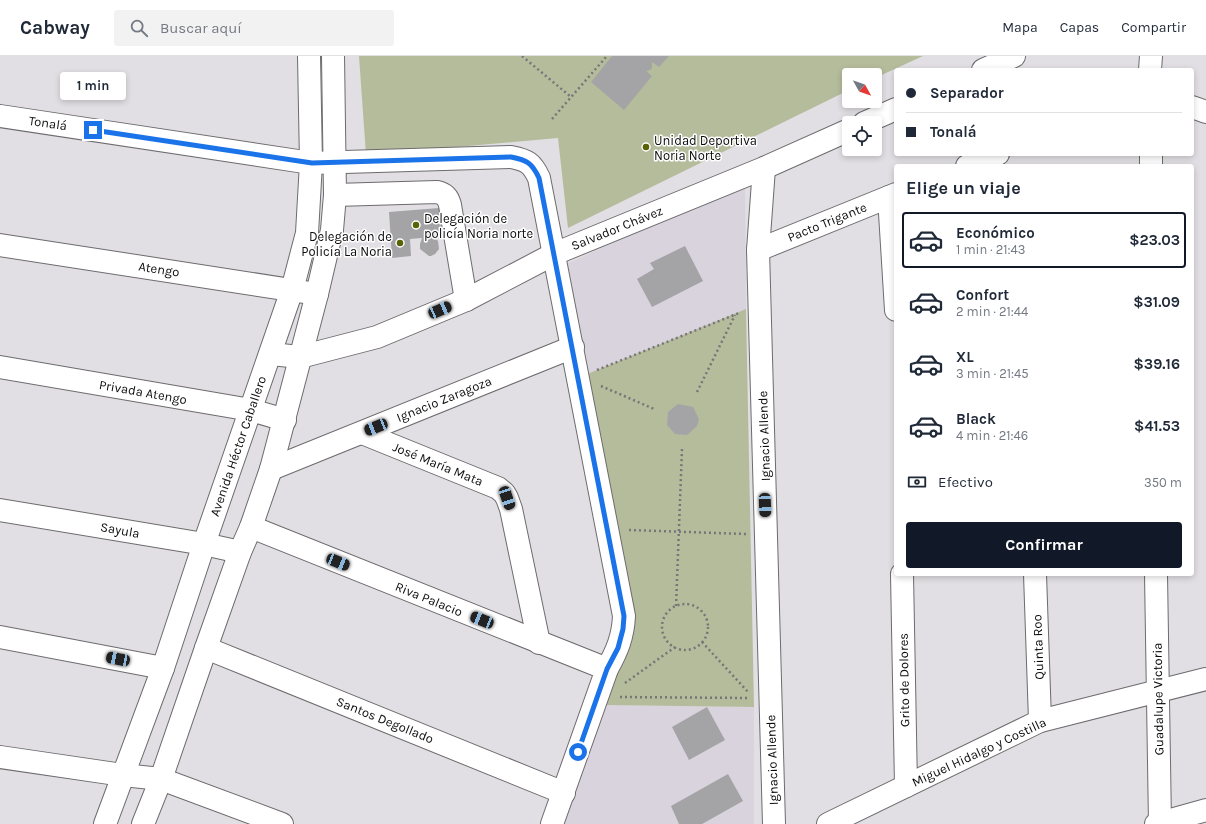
<!DOCTYPE html>
<html lang="es">
<meta charset="utf-8">
<style>
body{margin:0;font-family:Karla,sans-serif;background:#f2f2f3;color:#1f2937;height:100vh;display:flex;flex-direction:column;font-size:15px;white-space:nowrap}
*{box-sizing:border-box;margin:0}
p{font-size:13px;color:#747a83}
.icon{flex:none;width:22px;height:22px;fill:none;stroke:currentColor;stroke-width:2;stroke-linecap:round;stroke-linejoin:round}
.map{position:relative;flex:1;overflow:hidden}
.sheet{position:absolute;left:894px;top:108px;width:300px;height:412px;display:flex;flex-direction:column;background:#fff;border-radius:4px;box-shadow:0 2px 6px #0003}
.sheet>*{flex:none}
.banner{position:absolute;left:894px;top:12px;width:300px;height:88px;border-radius:4px;box-shadow:0 2px 6px #0003;display:grid;align-content:center;height:88px;padding:0 12px;background:#fff}
.needle{width:26px;rotate:130deg}
.tools{position:absolute;left:842px;top:12px;display:grid;gap:8px}
.tools a{display:grid;place-items:center;width:40px;height:40px;border-radius:4px;background:#fff;box-shadow:0 2px 6px #0003;font-size:20px}
.end{position:absolute;width:18px;height:18px;margin:-9px;border:5px solid #1a73e8;background:#fff;box-shadow:0 0 0 2px #fff}
.from{border-radius:50%}
.bubble{position:absolute;height:28px;border-radius:4px;background:#fff;box-shadow:0 2px 6px #0003;font-size:13px;font-weight:700;line-height:28px;text-align:center}
.car{position:absolute;width:12px;height:24px;margin:-12px -6px;border-radius:5px;box-shadow:0 0 3px 1px #0007;background:linear-gradient(#222 24%,#8ab4d8 0 40%,#222 0 76%,#8ab4d8 0 86%,#222 0)}
.banner b{display:flex;align-items:center;gap:14px;height:38px;font-size:15px}
.banner b+b{border-top:1px solid #e0e1e3}
.banner i{width:10px;height:10px;background:#1f2937}
ul{padding:0;list-style:none}
li{display:flex;align-items:center;gap:12px;height:56px;margin:0 8px 6px;padding:0 4px;border:2px solid transparent;border-radius:4px}
li div{flex:1}
li b{display:block;font-size:15px}
li em{font-style:normal;font-weight:700}
li.current{border-color:#111827}
li>.icon{width:36px;height:36px;stroke-width:1.5}
h2{padding:0 12px;font-size:18px;line-height:48px}
.pay{display:flex;align-items:center;gap:10px;height:44px;padding:0 12px;font-size:15px}
.pay p{margin-inline-start:auto}
.cta{display:flex;gap:8px;margin-top:auto;padding:8px 12px}
.cta a{flex:1;height:46px;border-radius:4px;background:#111827;color:#fff;font-size:16px;font-weight:700;line-height:46px;text-align:center}
header{display:flex;align-items:center;gap:24px;box-sizing:border-box;height:56px;padding:0 20px;background:#fff;border-bottom:1px solid #e0e1e3}
header strong{font-size:19px}
nav{display:flex;gap:22px;margin-inline-start:auto;font-size:14px}
.search{width:280px;height:36px;background:#f2f2f3;display:flex;align-items:center;gap:10px;box-sizing:border-box;padding:0 14px;border-radius:4px;color:#747a83;font-size:15px}
.map>svg:first-child{display:block}
.built{fill:#d9d3dd}
.green{fill:#b5bc9b}
.building{fill:#a4a3a6}
.lines{fill:none;stroke-linecap:round;stroke-linejoin:round}
.minor-casing{stroke:#6d6b6e;stroke-width:24}
.major-casing{stroke:#6d6b6e;stroke-width:24}
.path{stroke:#777578;stroke-width:2.5;stroke-dasharray:2 3;stroke-linecap:butt}
.minor{stroke:#fff;stroke-width:22}
.major{stroke:#fff;stroke-width:22}
.route{stroke:#1a73e8;stroke-width:5}
.poi-dot{fill:#596303;stroke:#fff;stroke-width:1.5}
.labels{text-anchor:middle;dominant-baseline:central;stroke-width:3;stroke-linejoin:round;paint-order:stroke}
.street-label{font-size:13px;fill:#0c0b0c;stroke:#fff}
.poi-label{font-size:13px;fill:#0c0b0c;stroke:#fff;text-anchor:start}
</style>
<header>
<strong>Cabway</strong>
<div class="search"><svg class="icon" aria-label="search" viewBox="0 0 24 24"><circle cx="10" cy="10" r="6"/><path d="M15 15l6 6"/></svg>Buscar aquí</div>
<nav><a>Mapa</a><a>Capas</a><a>Compartir</a></nav>
</header>
<div class="map">
<svg width="1206" height="768" viewBox="0 0 1206 768">
<rect width="100%" height="100%" fill="#e1dfe3"/>
<!-- built -->
<g class="built">
<path d="M745,127L746,254L580,321L560,211Z"/>
<path d="M604,649L754,651V768H559Z"/>
</g>
<!-- green -->
<g class="green">
<path d="M359,0H923L875,22V19H849V34L568,172L558,82L366,99Z"/>
<path d="M746,253L754,651L604,649L631,576L580,321Z"/>
</g>
<!-- building -->
<g class="building">
<path d="M612,0H669L659,11L652,6V12L650,14L646,15L652,20L624,54L591,26Z"/>
<path d="M439,152L444,182L436,183L438,185L439,193L435,198L431,200H429L420,193V188L422,182L410,183L411,200L392,202L389,156Z"/>
<path d="M685,190L703,225L652,251L637,223L654,213L650,207Z"/>
<path d="M678,348L693,351L699,363L697,370L687,379L675,378L667,369L668,356Z"/>
<path d="M707,651L725,684L689,704L672,671Z"/>
<path d="M728,718L743,745L702,768H679L671,750Z"/>
</g>
<g class="lines">
<!-- minor casing -->
<g class="minor-casing">
<g id="minor">
<path d="M983,14L1014,0"/>
<path d="M1150,14L1151,0"/>
<path d="M1192,51L1206,56"/>
<path d="M0,60L311,107L511,101C527,104 532,107 539,122L624,560C623,581 617,595 607,613L552,768"/>
<path d="M864,67L896,53"/>
<path d="M1151,98V110"/>
<path d="M967,110L998,98"/>
<path d="M764,112L758,194L774,768"/>
<path d="M335,139L437,136C445,138 448,141 450,149L466,244"/>
<path d="M889,141L896,254"/>
<path d="M0,189L317,238"/>
<path d="M758,194L896,138"/>
<path d="M271,298L300,301L377,281L466,244L554,198L764,112L849,74"/>
<path d="M0,311L251,354L285,364"/>
<path d="M362,377L498,432L504,437L507,442L511,453L539,587"/>
<path d="M271,413L573,291"/>
<path d="M0,454L204,488L240,496"/>
<path d="M251,471L607,613"/>
<path d="M902,518L906,730"/>
<path d="M1035,518L1040,665"/>
<path d="M1156,518L1160,768"/>
<path d="M0,581L163,612"/>
<path d="M206,592L564,737"/>
<path d="M0,701L123,719L161,723L282,768"/>
<path d="M828,768L1040,665L1206,623"/>
<path d="M1156,768L1206,754"/>
</g>
</g>
<!-- major casing -->
<g class="major-casing">
<g id="major">
<path d="M105,768L163,612L204,488L292,234L307,177L311,107L309,0"/>
<path d="M143,768L161,723L206,592L240,496L251,471L271,413L317,238L332,174L335,139L333,0"/>
</g>
</g>
<!-- path -->
<g class="path">
<path d="M522,0L571,41"/>
<path d="M552,63L607,0"/>
<path d="M597,314L739,257"/>
<path d="M601,330L654,353"/>
<path d="M697,336L735,259"/>
<path d="M629,474L746,478"/>
<circle cx="685" cy="571" r="23"/>
<path d="M676,550L682,393"/>
<path d="M702,586L749,637"/>
<path d="M625,627L675,591"/>
<path d="M620,641L749,642"/>
</g>
<!-- minor -->
<use href="#minor" class="minor"/>
<!-- major -->
<use href="#major" class="major"/>
</g>
<g class="lines">
<!-- route -->
<path class="route" d="M93,74L312,107L511,101C527,104 532,107 539,122L624,560L623,573L618,592L607,613L578,696"/>
</g>
<!-- markers -->
<g class="poi-dot">
<circle cx="646" cy="91" r="4"/>
<circle cx="416" cy="169" r="4"/>
<circle cx="400" cy="187" r="4"/>
</g>
<g class="labels">
<!-- street labels -->
<g class="street-label">
<text transform="translate(48 67) rotate(8)">Tonalá</text>
<text transform="translate(827 166) rotate(-22)">Pacto Trigante</text>
<text transform="translate(617 172) rotate(-22)">Salvador Chávez</text>
<text transform="translate(159 213) rotate(9)">Atengo</text>
<text transform="translate(143 336) rotate(10)">Privada Atengo</text>
<text transform="translate(444 343) rotate(-22)">Ignacio Zaragoza</text>
<text transform="translate(764 380) rotate(-92)">Ignacio Allende</text>
<text transform="translate(238 390) rotate(-71)">Avenida Héctor Caballero</text>
<text transform="translate(438 408) rotate(22)">José María Mata</text>
<text transform="translate(120 474) rotate(10)">Sayula</text>
<text transform="translate(429 543) rotate(22)">Riva Palacio</text>
<text transform="translate(1038 591) rotate(-92)">Quinta Roo</text>
<text transform="translate(904 624) rotate(-91)">Grito de Dolores</text>
<text transform="translate(1158 643) rotate(-91)">Guadalupe Victoria</text>
<text transform="translate(385 664) rotate(22)">Santos Degollado</text>
<text transform="translate(979 696) rotate(-25)">Miguel Hidalgo y Costilla</text>
<text transform="translate(772 704) rotate(-92)">Ignacio Allende</text>
</g>
<!-- poi labels -->
<g class="poi-label">
<text x="654" y="84">Unidad Deportiva<tspan x="654" dy="15">Noria Norte</tspan></text>
<text x="424" y="162">Delegación de<tspan x="424" dy="15">policía Noria norte</tspan></text>
<text x="392" y="180" text-anchor="end">Delegación de<tspan x="392" dy="15">Policía La Noria</tspan></text>
</g>
</g>
</svg>
<div class="tools">
<a><svg class="needle" viewBox="-14 -14 28 28"><path d="M0-13l5 13h-10z" fill="#e53935"/><path d="M0 13l5-13h-10z" fill="#747a83"/></svg></a>
<a><svg class="icon" aria-label="locate" viewBox="0 0 24 24"><circle cx="12" cy="12" r="6"/><path d="M12 2v4M12 18v4M2 12h4M18 12h4"/></svg></a>
</div>
<i class="end from" style="left:578px;top:696px"></i>
<i class="end" style="left:93px;top:74px"></i>
<div class="bubble" style="left:60px;top:16px;width:66px">1 min</div>
<i class="car" style="left:440px;top:254px;rotate:67deg"></i>
<i class="car" style="left:376px;top:371px;rotate:248deg"></i>
<i class="car" style="left:507px;top:442px;rotate:161deg"></i>
<i class="car" style="left:765px;top:449px;rotate:178deg"></i>
<i class="car" style="left:338px;top:506px;rotate:112deg"></i>
<i class="car" style="left:482px;top:564px;rotate:292deg"></i>
<i class="car" style="left:118px;top:603px;rotate:281deg"></i>
<div class="banner">
<b><i class="from"></i>Separador</b>
<b><i></i>Tonalá</b>
</div>
<section class="sheet">
<h2>Elige un viaje</h2>
<ul>
<li class="current"><svg class="icon" aria-label="car" viewBox="0 0 24 24"><path d="M5 17H2v-5l4-1 3-4h7l3 4 3 1v5h-3M9 17h6M6 11h13"/><circle cx="7" cy="17" r="2"/><circle cx="17" cy="17" r="2"/></svg><div><b>Económico</b><p>1 min · 21:43</p></div><em>$23.03</em></li>
<li><svg class="icon" aria-label="car" viewBox="0 0 24 24"><path d="M5 17H2v-5l4-1 3-4h7l3 4 3 1v5h-3M9 17h6M6 11h13"/><circle cx="7" cy="17" r="2"/><circle cx="17" cy="17" r="2"/></svg><div><b>Confort</b><p>2 min · 21:44</p></div><em>$31.09</em></li>
<li><svg class="icon" aria-label="car" viewBox="0 0 24 24"><path d="M5 17H2v-5l4-1 3-4h7l3 4 3 1v5h-3M9 17h6M6 11h13"/><circle cx="7" cy="17" r="2"/><circle cx="17" cy="17" r="2"/></svg><div><b>XL</b><p>3 min · 21:45</p></div><em>$39.16</em></li>
<li><svg class="icon" aria-label="car" viewBox="0 0 24 24"><path d="M5 17H2v-5l4-1 3-4h7l3 4 3 1v5h-3M9 17h6M6 11h13"/><circle cx="7" cy="17" r="2"/><circle cx="17" cy="17" r="2"/></svg><div><b>Black</b><p>4 min · 21:46</p></div><em>$41.53</em></li>
</ul>
<div class="pay"><svg class="icon" aria-label="cash" viewBox="0 0 24 24"><path d="M3 7h18v10H3z"/><circle cx="12" cy="12" r="2"/></svg>Efectivo<p>350 m</p></div>
<div class="cta"><a>Confirmar</a></div>
</section>
</div>
